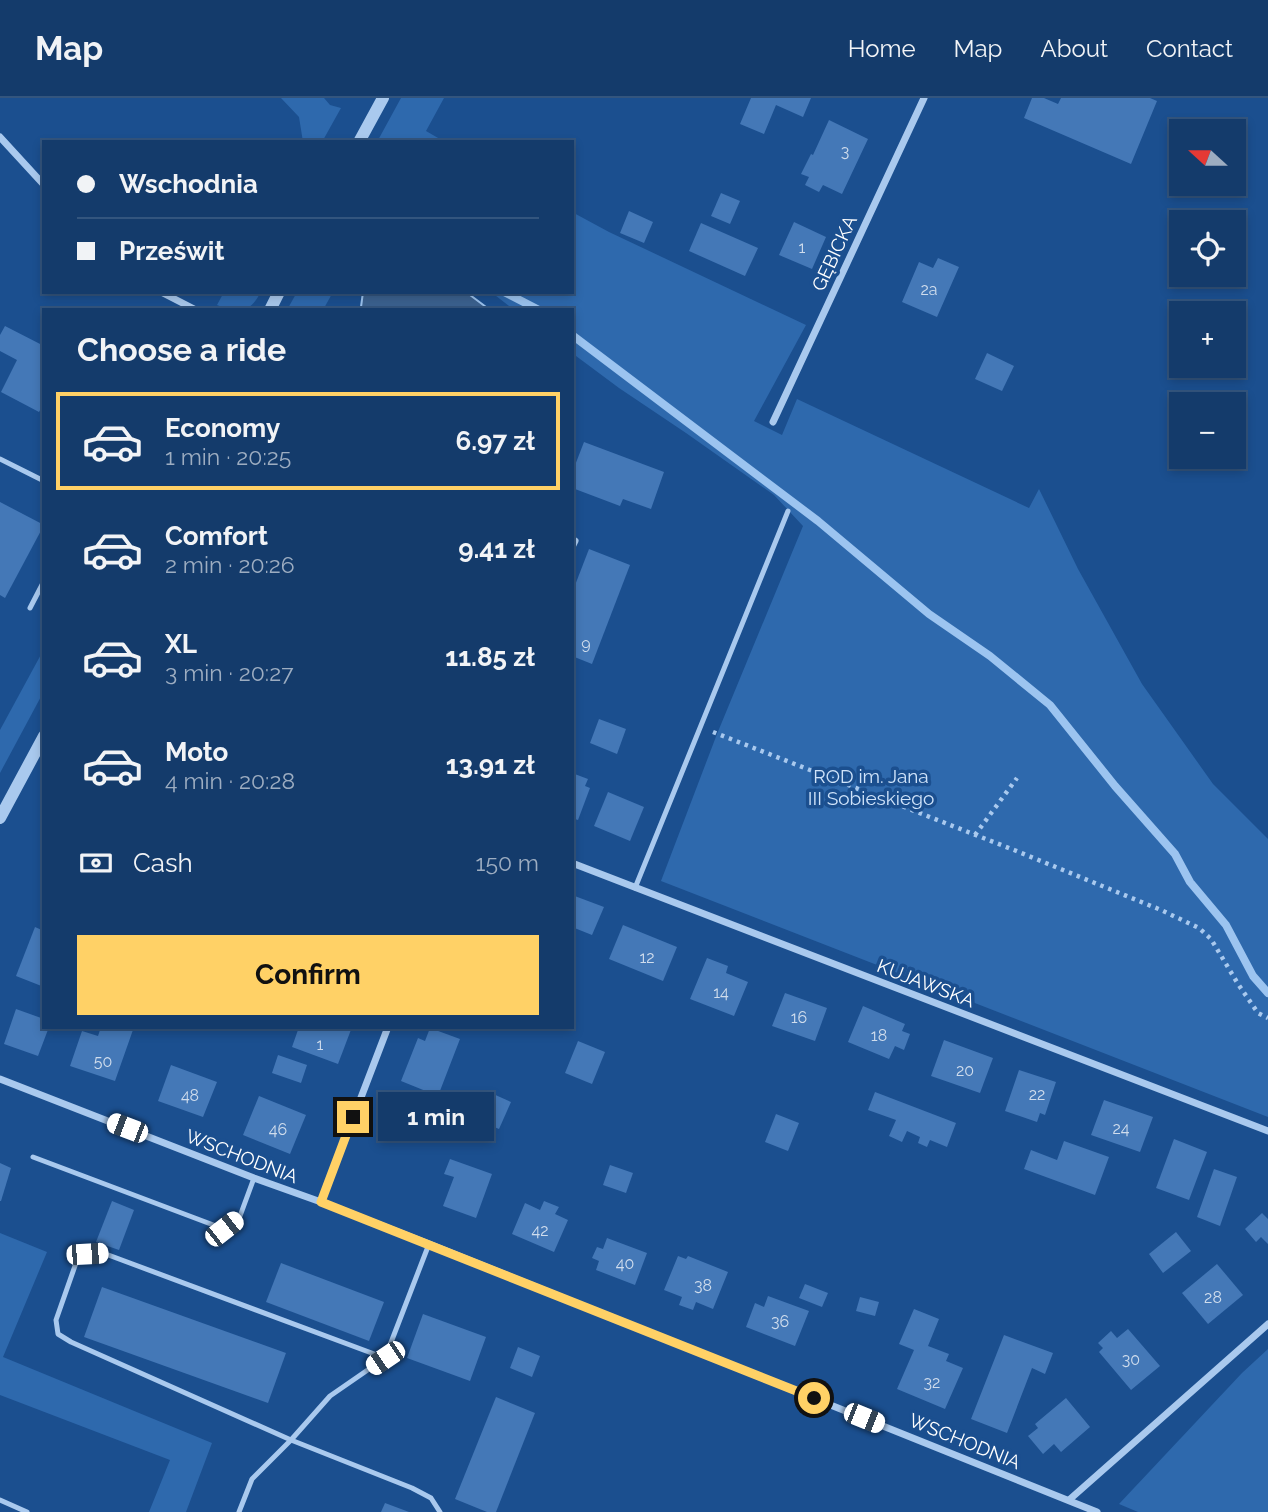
<!DOCTYPE html>
<meta charset="utf-8">
<style>
body{margin:0;font-family:Raleway,sans-serif;background:#1d4271;color:#f1f3f6;height:100vh;display:flex;flex-direction:column;font-size:26px;white-space:nowrap}
*{box-sizing:border-box;margin:0}
p{font-size:23px;color:#9dadc1}
.icon{flex:none;width:38px;height:38px;fill:none;stroke:currentColor;stroke-width:2;stroke-linecap:round;stroke-linejoin:round}
.map{position:relative;flex:1;overflow:hidden}
.details{position:absolute;left:42px;top:210px;width:532px;height:721px;display:flex;flex-direction:column;background:#143b6b;border-radius:0px;box-shadow:0 4px 10px #0003,0 0 0 2px #33557e}
.details>*{flex:none}
.hud{position:absolute;left:42px;top:42px;width:532px;height:154px;border-radius:0px;box-shadow:0 4px 10px #0003,0 0 0 2px #33557e;display:grid;align-content:center;height:154px;padding:0 35px;background:#143b6b}
.needle{width:46px;rotate:291deg}
.buttons{position:absolute;left:1169px;top:21px;display:grid;gap:14px}
.buttons a{display:grid;place-items:center;width:77px;height:77px;border-radius:0px;background:#143b6b;box-shadow:0 4px 10px #0003,0 0 0 2px #33557e;font-size:35px}
.end{position:absolute;width:32px;height:32px;margin:-16px;border:9px solid #ffd166;background:#111;box-shadow:0 0 0 4px #111}
.from{border-radius:50%}
.bubble{position:absolute;height:49px;border-radius:0px;background:#143b6b;box-shadow:0 4px 10px #0003,0 0 0 2px #33557e;font-size:23px;font-weight:700;line-height:49px;text-align:center}
.car{position:absolute;width:21px;height:42px;margin:-21px -10px;border-radius:9px;box-shadow:0 0 5px 2px #0007;background:linear-gradient(#fff 24%,#345 0 40%,#fff 0 76%,#345 0 86%,#fff 0)}
.hud b{display:flex;align-items:center;gap:24px;height:66px;font-size:26px}
.hud b+b{border-top:2px solid #33557e}
.hud i{width:18px;height:18px;background:#f1f3f6}
ul{padding:0;list-style:none}
li{display:flex;align-items:center;gap:21px;height:98px;margin:0 14px 10px;padding:0 21px;border:4px solid transparent;border-radius:0px}
li div{flex:1}
li b{display:block;font-size:26px}
li em{font-style:normal;font-weight:700}
li.current{border-color:#ffd166}
li>.icon{width:63px;height:63px;stroke-width:1.5}
h2{padding:0 35px;font-size:32px;line-height:84px}
.pay{display:flex;align-items:center;gap:18px;height:77px;padding:0 35px;font-size:26px}
.pay p{margin-inline-start:auto}
.cta{display:flex;gap:14px;margin-top:auto;padding:14px 35px}
.cta a{flex:1;height:80px;border-radius:0px;background:#ffd166;color:#111;font-size:28px;font-weight:700;line-height:80px;text-align:center}
header{display:flex;align-items:center;gap:42px;box-sizing:border-box;height:98px;padding:0 35px;background:#143b6b;border-bottom:2px solid #33557e}
header strong{font-size:33px}
nav{display:flex;gap:38px;margin-inline-start:auto;font-size:24px}
.map>svg:first-child{display:block}
.green{fill:#2e69ad}
.water{fill:#3c6290;stroke:#9cc4f0;stroke-width:2}
.lines{fill:none;stroke-linecap:round;stroke-linejoin:round}
.stream{stroke:#9cc4f0;stroke-width:8}
.building{fill:#4478b7}
.path{stroke:#a9c9ee;stroke-width:4.5;stroke-dasharray:3.5 5;stroke-linecap:butt}
.service{stroke:#a9c9ee;stroke-width:5}
.minor{stroke:#a9c9ee;stroke-width:7}
.tertiary{stroke:#a9c9ee;stroke-width:12}
.route{stroke:#ffd166;stroke-width:9}
.labels{text-anchor:middle;dominant-baseline:central;stroke-width:7;stroke-linejoin:round;paint-order:stroke}
.number-label{font-size:16px;fill:#d0dded}
.street-label{font-size:19px;fill:#fff;stroke:#1b4f8f}
.park-label{font-size:19px;fill:#cfe3fa;stroke:#1b4f8f}
</style>
<header>
<strong>Map</strong>
<nav><a>Home</a><a>Map</a><a>About</a><a>Contact</a></nav>
</header>
<div class="map">
<svg width="1268" height="1414" viewBox="0 0 1268 1414">
<rect width="100%" height="100%" fill="#1b4f8f"/>
<!-- green -->
<g class="green">
<path d="M281,0H324L330,7L341,10L322,44H303L299,19Z"/>
<path d="M401,0H444L426,33L445,44H377Z"/>
<path d="M572,114L609,134L806,227L754,323L782,337L797,301L1029,410L1039,391L1078,471L1142,586L1213,686L1268,741V1019L661,783L717,636L803,428L774,397L686,335L619,290L572,255V212H514L491,194H572Z"/>
<path d="M224,194H261C249,216 239,215 217,207Z"/>
<path d="M297,194H333L323,212H287Z"/>
<path d="M44,551V593L0,675V632Z"/>
<path d="M0,1135L47,1154L3,1259L212,1345L186,1414H149L170,1362L0,1297Z"/>
<path d="M1268,1251V1414H1138L1119,1406L1242,1275Z"/>
</g>
<!-- water -->
<path class="water" d="M363,194H466L490,212H362L361,209Z"/>
<g class="lines">
<!-- stream -->
<g class="stream">
<path d="M504,194L539,212"/>
<path d="M572,237L818,423L929,516L990,558L1050,607L1115,688L1175,756L1190,784L1226,827L1253,878L1268,895"/>
</g>
</g>
<!-- building -->
<g class="building">
<path d="M751,0H811L803,19L776,7L764,36L740,26Z"/>
<path d="M1032,0H1044L1058,6L1061,0H1150L1157,3L1131,66L1024,20Z"/>
<path d="M829,22L868,41L842,96L823,87L819,94L805,87L809,79L801,76L811,56L813,57Z"/>
<path d="M721,95L740,103L730,126L711,118Z"/>
<path d="M629,113L653,124L644,145L620,135Z"/>
<path d="M794,124L826,139L812,171L779,157Z"/>
<path d="M701,125L758,150L745,178L689,153Z"/>
<path d="M938,160L959,169L937,219L902,204L919,164L933,170Z"/>
<path d="M5,228L44,248V305L39,314L1,294L17,262L0,253V237Z"/>
<path d="M987,255L1014,268L1002,293L975,281Z"/>
<path d="M584,344L664,374L651,411L623,401L620,408L575,391L572,397V375Z"/>
<path d="M0,404L44,427L5,500L0,497Z"/>
<path d="M589,451L630,467L592,566L572,558V495Z"/>
<path d="M599,621L626,631L617,656L590,645Z"/>
<path d="M572,675L588,681L585,688L590,690L578,722L572,720Z"/>
<path d="M608,694L644,709L630,743L594,728Z"/>
<path d="M572,797L604,809L592,837L572,829Z"/>
<path d="M623,827L677,849L663,883L609,861Z"/>
<path d="M35,829L44,833V889L16,878Z"/>
<path d="M707,860L728,868L726,875L748,884L734,918L690,901Z"/>
<path d="M785,895L827,910L815,943L772,928Z"/>
<path d="M863,908L905,926L902,933L910,936L904,952L895,948L889,961L848,944Z"/>
<path d="M16,911L44,921V929H49L38,958L4,946Z"/>
<path d="M101,929H134L115,983L70,968L82,933L98,938Z"/>
<path d="M299,929H352L338,966L292,949Z"/>
<path d="M430,930L460,941L438,998L401,983L418,940L425,943Z"/>
<path d="M944,942L993,960L980,995L931,978Z"/>
<path d="M578,943L605,954L592,986L565,975Z"/>
<path d="M278,957L307,967L301,985L272,975Z"/>
<path d="M171,967L217,984L203,1019L158,1003Z"/>
<path d="M1019,972L1056,984L1045,1017L1040,1015L1037,1024L1005,1013Z"/>
<path d="M875,994L956,1025L947,1049L930,1042L927,1049L918,1045L920,1039L907,1033L902,1044L889,1038L896,1022L868,1012Z"/>
<path d="M491,995L511,1004L499,1031L480,1023Z"/>
<path d="M259,998L306,1017L290,1056L243,1037Z"/>
<path d="M1104,1002L1153,1019L1140,1054L1091,1037Z"/>
<path d="M776,1016L799,1025L788,1053L765,1044Z"/>
<path d="M1174,1041L1207,1054L1189,1102L1156,1090Z"/>
<path d="M1064,1043L1109,1059L1095,1097L1024,1071L1031,1052L1057,1062Z"/>
<path d="M450,1061L492,1076L476,1120L443,1108L454,1079L444,1076Z"/>
<path d="M0,1065L11,1070L1,1103H0Z"/>
<path d="M610,1067L633,1075L626,1095L603,1087Z"/>
<path d="M1214,1071L1237,1079L1220,1128L1197,1119Z"/>
<path d="M112,1103L134,1112L119,1152L96,1144Z"/>
<path d="M544,1103L559,1109L555,1116L568,1122L554,1154L512,1136L525,1105L540,1112Z"/>
<path d="M1262,1115L1268,1121V1146L1261,1139L1256,1144L1245,1131Z"/>
<path d="M1176,1134L1191,1153L1163,1175L1149,1156Z"/>
<path d="M607,1140L647,1155L635,1187L596,1172L599,1163L592,1160L597,1149L603,1151Z"/>
<path d="M678,1158L686,1161L688,1158L728,1174L713,1211L696,1204L693,1212L679,1207L682,1199L664,1192Z"/>
<path d="M281,1165L384,1204L369,1243L266,1204Z"/>
<path d="M1217,1166L1243,1197L1208,1226L1182,1195Z"/>
<path d="M805,1186L828,1195L822,1209L799,1200Z"/>
<path d="M102,1189L286,1255L268,1305L84,1239Z"/>
<path d="M768,1198L809,1213L795,1248L746,1229L755,1205L764,1209Z"/>
<path d="M860,1199L879,1204L875,1218L856,1213Z"/>
<path d="M914,1211L939,1221L928,1248L949,1256L946,1263L963,1270L945,1311L897,1291L914,1252L899,1246Z"/>
<path d="M423,1216L486,1239L470,1283L407,1260Z"/>
<path d="M1128,1231L1160,1268L1131,1292L1099,1254L1103,1250L1098,1245L1111,1233L1117,1240Z"/>
<path d="M1004,1237L1053,1255L1045,1276L1032,1270L1007,1335L971,1321Z"/>
<path d="M518,1249L540,1258L532,1279L510,1270Z"/>
<path d="M496,1299L535,1315L496,1414H487L455,1401Z"/>
<path d="M1066,1300L1090,1329L1061,1354L1054,1346L1043,1356L1028,1338L1038,1330L1035,1326Z"/>
<path d="M385,1405L409,1414H381Z"/>
</g>
<g class="lines">
<!-- path -->
<g class="path">
<path d="M713,634L1014,752L1161,812L1199,830L1211,841L1238,886L1258,915L1268,920"/>
<path d="M975,737L1017,680"/>
</g>
<!-- service -->
<g class="service">
<path d="M0,361L44,383"/>
<path d="M30,510L44,483"/>
<path d="M635,790L788,413"/>
<path d="M33,1059L224,1131L240,1118L254,1080"/>
<path d="M385,1260L103,1155L87,1156L76,1165L56,1222L58,1236L71,1244L291,1342L412,1390L431,1400L440,1414"/>
<path d="M0,1402L27,1414"/>
<path d="M239,1414L252,1381L291,1342L330,1298L385,1260L429,1146"/>
</g>
<!-- minor -->
<g class="minor">
<path d="M0,39L44,87"/>
<path d="M161,194L196,212"/>
<path d="M773,324L924,0"/>
<path d="M572,449L575,443"/>
<path d="M572,765L1268,1033"/>
<path d="M0,981L254,1080L321,1104L429,1146L1097,1414"/>
<path d="M321,1104L388,929"/>
<path d="M1069,1402L1268,1226"/>
</g>
<!-- tertiary -->
<g class="tertiary">
<path d="M359,44L383,0"/>
<path d="M270,212L279,194"/>
<path d="M0,720L44,638"/>
</g>
</g>
<g class="lines">
<!-- route -->
<path class="route" d="M353,1019L321,1104L814,1300"/>
</g>
<g class="labels">
<!-- number labels -->
<g class="number-label">
<text x="845" y="53">3</text>
<text x="802" y="149">1</text>
<text x="929" y="191">2a</text>
<text x="586" y="545">9</text>
<text x="647" y="859">12</text>
<text x="721" y="894">14</text>
<text x="799" y="919">16</text>
<text x="879" y="937">18</text>
<text x="320" y="946">1</text>
<text x="103" y="963">50</text>
<text x="965" y="972">20</text>
<text x="1037" y="996">22</text>
<text x="190" y="997">48</text>
<text x="1121" y="1030">24</text>
<text x="278" y="1031">46</text>
<text x="540" y="1132">42</text>
<text x="625" y="1165">40</text>
<text x="703" y="1187">38</text>
<text x="1213" y="1199">28</text>
<text x="780" y="1223">36</text>
<text x="1131" y="1261">30</text>
<text x="932" y="1284">32</text>
</g>
<!-- street labels -->
<g class="street-label">
<text transform="translate(834 155) rotate(-65)">GĘBICKA</text>
<text transform="translate(926 885) rotate(21)">KUJAWSKA</text>
<text transform="translate(242 1058) rotate(21)">WSCHODNIA</text>
<text transform="translate(965 1343) rotate(22)">WSCHODNIA</text>
</g>
<!-- park labels -->
<g class="park-label">
<text x="871" y="678">ROD im. Jana<tspan x="871" dy="22">III Sobieskiego</tspan></text>
</g>
</g>
</svg>
<div class="buttons">
<a><svg class="needle" viewBox="-14 -14 28 28"><path d="M0-13l5 13h-10z" fill="#e53935"/><path d="M0 13l5-13h-10z" fill="#9dadc1"/></svg></a>
<a><svg class="icon" aria-label="locate" viewBox="0 0 24 24"><circle cx="12" cy="12" r="6"/><path d="M12 2v4M12 18v4M2 12h4M18 12h4"/></svg></a>
<a>+</a>
<a>−</a>
</div>
<i class="end from" style="left:814px;top:1300px"></i>
<i class="end" style="left:353px;top:1019px"></i>
<div class="bubble" style="left:378px;top:994px;width:116px">1 min</div>
<i class="car" style="left:127px;top:1030px;rotate:291deg"></i>
<i class="car" style="left:224px;top:1131px;rotate:52deg"></i>
<i class="car" style="left:87px;top:1156px;rotate:87deg"></i>
<i class="car" style="left:385px;top:1260px;rotate:236deg"></i>
<i class="car" style="left:864px;top:1320px;rotate:112deg"></i>
<div class="hud">
<b><i class="from"></i>Wschodnia</b>
<b><i></i>Prześwit</b>
</div>
<section class="details">
<h2>Choose a ride</h2>
<ul>
<li class="current"><svg class="icon" aria-label="car" viewBox="0 0 24 24"><path d="M5 17H2v-5l4-1 3-4h7l3 4 3 1v5h-3M9 17h6M6 11h13"/><circle cx="7" cy="17" r="2"/><circle cx="17" cy="17" r="2"/></svg><div><b>Economy</b><p>1 min · 20:25</p></div><em>6.97 zł</em></li>
<li><svg class="icon" aria-label="car" viewBox="0 0 24 24"><path d="M5 17H2v-5l4-1 3-4h7l3 4 3 1v5h-3M9 17h6M6 11h13"/><circle cx="7" cy="17" r="2"/><circle cx="17" cy="17" r="2"/></svg><div><b>Comfort</b><p>2 min · 20:26</p></div><em>9.41 zł</em></li>
<li><svg class="icon" aria-label="car" viewBox="0 0 24 24"><path d="M5 17H2v-5l4-1 3-4h7l3 4 3 1v5h-3M9 17h6M6 11h13"/><circle cx="7" cy="17" r="2"/><circle cx="17" cy="17" r="2"/></svg><div><b>XL</b><p>3 min · 20:27</p></div><em>11.85 zł</em></li>
<li><svg class="icon" aria-label="car" viewBox="0 0 24 24"><path d="M5 17H2v-5l4-1 3-4h7l3 4 3 1v5h-3M9 17h6M6 11h13"/><circle cx="7" cy="17" r="2"/><circle cx="17" cy="17" r="2"/></svg><div><b>Moto</b><p>4 min · 20:28</p></div><em>13.91 zł</em></li>
</ul>
<div class="pay"><svg class="icon" aria-label="cash" viewBox="0 0 24 24"><path d="M3 7h18v10H3z"/><circle cx="12" cy="12" r="2"/></svg>Cash<p>150 m</p></div>
<div class="cta"><a>Confirm</a></div>
</section>
</div>
